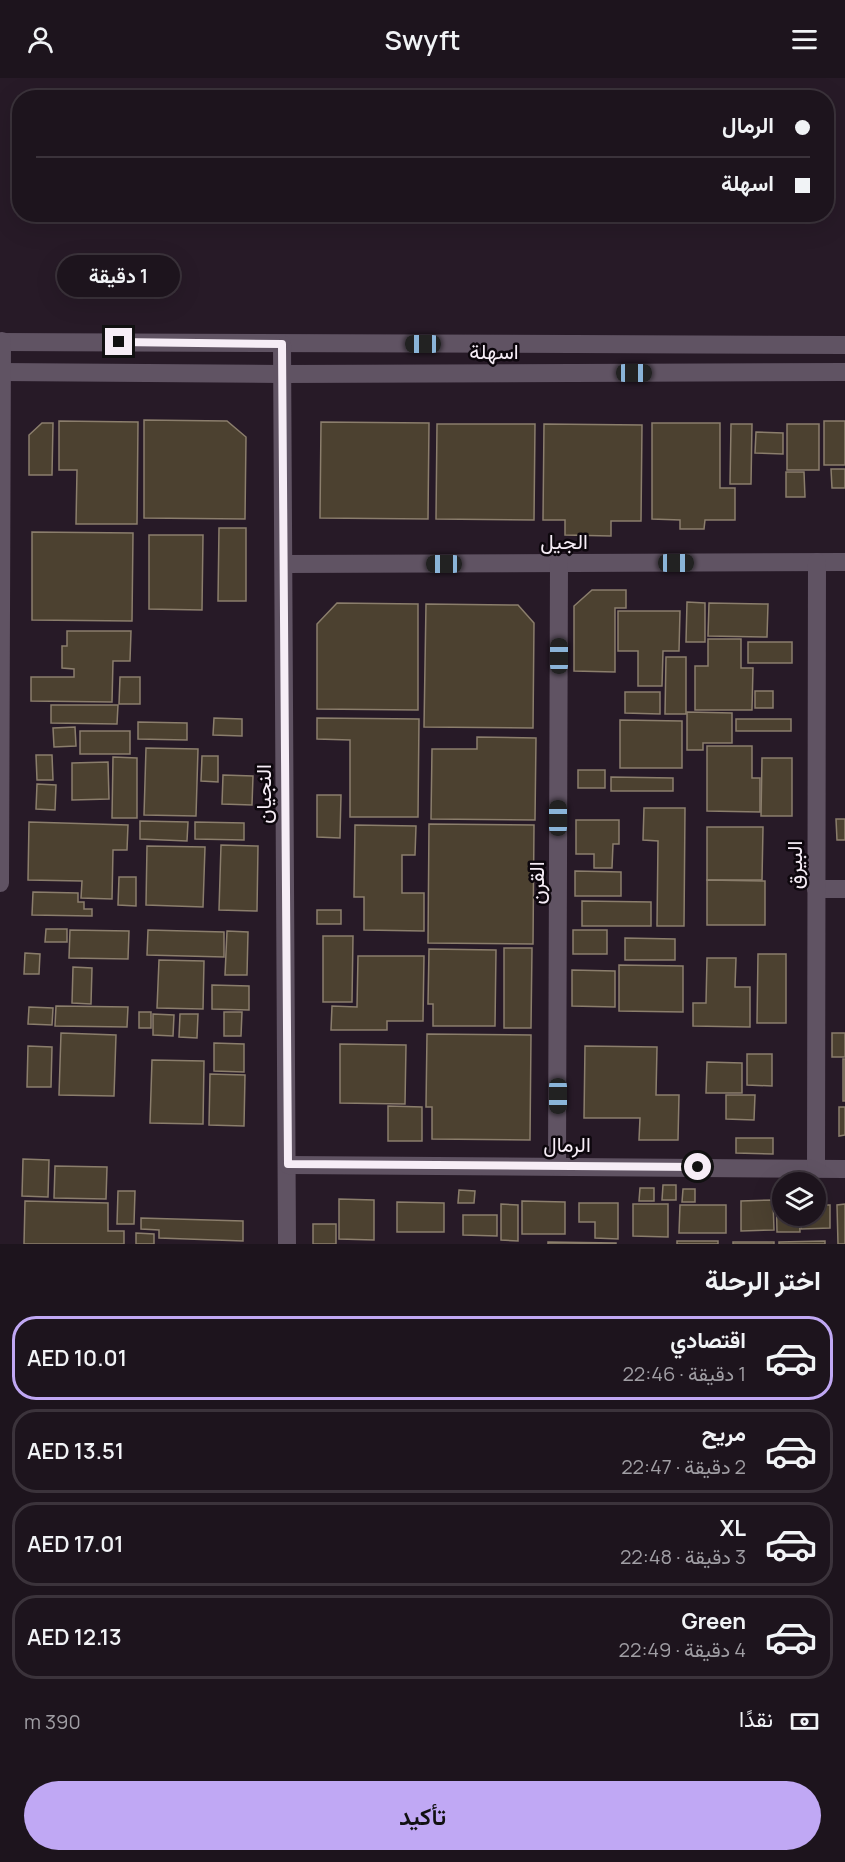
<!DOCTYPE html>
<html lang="ar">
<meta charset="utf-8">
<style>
body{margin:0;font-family:Manrope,Vazirmatn,sans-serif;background:#2a212a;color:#f1f3f6;direction:rtl;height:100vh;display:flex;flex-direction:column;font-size:22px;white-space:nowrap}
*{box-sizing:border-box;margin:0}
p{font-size:20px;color:#a09ea4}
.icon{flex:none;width:33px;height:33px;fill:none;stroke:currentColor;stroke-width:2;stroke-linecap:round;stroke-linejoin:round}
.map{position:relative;height:1166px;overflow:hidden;direction:ltr}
.details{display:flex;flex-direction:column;background:#1d141d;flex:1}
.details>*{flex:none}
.banner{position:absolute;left:12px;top:12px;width:822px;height:132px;border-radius:24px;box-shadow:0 6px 24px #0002,0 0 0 2px #3b333b;direction:rtl;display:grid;align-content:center;height:132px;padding:0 24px;background:#1d141d}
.fabs{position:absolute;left:772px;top:1094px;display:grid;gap:12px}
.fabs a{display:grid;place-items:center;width:54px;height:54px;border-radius:50%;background:#1d141d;box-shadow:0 6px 24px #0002,0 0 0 2px #3b333b;font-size:30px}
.end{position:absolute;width:27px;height:27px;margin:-14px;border:8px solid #f6edf6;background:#111;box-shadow:0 0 0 3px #111}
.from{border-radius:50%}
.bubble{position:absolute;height:42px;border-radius:21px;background:#1d141d;box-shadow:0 6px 24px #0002,0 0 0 2px #3b333b;font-size:20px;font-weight:600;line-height:42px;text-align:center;direction:rtl}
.car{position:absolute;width:18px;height:36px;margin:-18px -9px;border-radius:8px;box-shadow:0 0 4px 2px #0007;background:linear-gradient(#222 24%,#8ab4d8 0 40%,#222 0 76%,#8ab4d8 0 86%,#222 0)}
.banner b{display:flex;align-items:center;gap:21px;height:57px;font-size:22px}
.banner b+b{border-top:2px solid #3b333b}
.banner i{width:15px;height:15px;background:#f1f3f6}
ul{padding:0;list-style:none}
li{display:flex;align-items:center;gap:18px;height:84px;margin:0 12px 9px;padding:0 12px;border:3px solid #3b333b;border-radius:24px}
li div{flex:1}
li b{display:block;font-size:22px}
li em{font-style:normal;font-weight:600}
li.current{border-color:#c0a8f4}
li>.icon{width:54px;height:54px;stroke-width:1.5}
h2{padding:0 24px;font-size:27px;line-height:72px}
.pay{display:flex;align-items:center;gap:15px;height:66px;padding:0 24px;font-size:22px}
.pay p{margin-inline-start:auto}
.cta{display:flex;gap:12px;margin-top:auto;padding:12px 24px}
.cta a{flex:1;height:69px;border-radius:36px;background:#c0a8f4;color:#111;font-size:24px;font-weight:600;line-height:69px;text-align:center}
header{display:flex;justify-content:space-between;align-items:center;height:78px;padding:0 24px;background:#1d141d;font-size:27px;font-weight:600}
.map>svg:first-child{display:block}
.building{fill:#4c4130;stroke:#8b7e6c;stroke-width:1.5}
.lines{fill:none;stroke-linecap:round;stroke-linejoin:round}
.minor{stroke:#605363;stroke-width:18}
.route{stroke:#f6edf6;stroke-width:8}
.labels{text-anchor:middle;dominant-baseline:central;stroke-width:5;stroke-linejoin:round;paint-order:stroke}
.street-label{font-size:21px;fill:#f6edf6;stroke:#0d070d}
</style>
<header><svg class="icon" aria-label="menu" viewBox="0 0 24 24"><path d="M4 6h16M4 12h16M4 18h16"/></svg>Swyft<svg class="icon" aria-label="person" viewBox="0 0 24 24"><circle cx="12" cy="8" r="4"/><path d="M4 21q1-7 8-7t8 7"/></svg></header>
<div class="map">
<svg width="845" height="1166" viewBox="0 0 845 1166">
<rect width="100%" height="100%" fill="#271a27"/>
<!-- building -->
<g class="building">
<path d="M144,342L227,343L246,359L245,441L144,440Z"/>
<path d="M59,343L138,344L137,446H76L77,392H59Z"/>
<rect x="824" y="343" width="21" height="44"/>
<path d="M321,344L429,345L428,441L320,440Z"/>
<path d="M42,345H53L52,397H29V357Z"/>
<path d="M652,345H720V410H735V442H705L704,451H680V442L652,441Z"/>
<path d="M437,346H535L534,442L436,441Z"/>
<path d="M544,346L642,347L641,443H611V458L565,457V442H543Z"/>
<path d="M731,346H752L751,406H730Z"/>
<rect x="787" y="346" width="32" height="46"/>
<path d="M756,354L783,355V376L755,375Z"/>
<path d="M831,391H845V410H832Z"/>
<path d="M786,394H804L805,419H786Z"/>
<path d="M219,450H246V523H218Z"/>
<path d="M32,454L133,455L132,543L32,542Z"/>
<path d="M149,457H203L202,532L149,531Z"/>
<path d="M592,512H626V530H615V594L574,593V528Z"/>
<path d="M687,524L705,525V564H686Z"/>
<path d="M337,525L418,526V632L317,631V546Z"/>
<path d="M709,525L768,526L767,559L708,558Z"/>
<path d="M426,526L518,527L534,545L533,650L424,649Z"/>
<path d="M618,533H680L679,573H663L662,608H638V573H618Z"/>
<path d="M67,553H131L130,583H113L112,624L31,623V599H74V591L62,590V568H67Z"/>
<path d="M708,561H741V590H753L752,632H695V588H708Z"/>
<rect x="748" y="564" width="44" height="21"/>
<path d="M666,579H686V636H665Z"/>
<path d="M120,599H140V626H119Z"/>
<rect x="755" y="613" width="18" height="17"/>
<path d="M625,614H660V636L625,635Z"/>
<path d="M51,627H118L117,646L51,645Z"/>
<path d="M687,634L732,635V665H703V672H687Z"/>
<path d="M214,640L242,641V658L213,657Z"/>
<path d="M317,640L419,641L418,739H350V662L317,661Z"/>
<rect x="736" y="641" width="55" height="12"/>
<path d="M620,642L682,643V690H620Z"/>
<path d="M138,644L187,645V662L138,661Z"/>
<path d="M75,649L76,668L54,669L53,650Z"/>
<rect x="80" y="653" width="50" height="23"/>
<path d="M477,659L536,660L535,742L431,741L432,671H477Z"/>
<path d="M707,668H752V700H760V734L707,733Z"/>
<path d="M146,670L198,671L196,738L144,737Z"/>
<path d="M36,677H52L53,702H37Z"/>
<path d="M202,678H218V704L201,703Z"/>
<path d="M113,679L137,680V740H112Z"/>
<path d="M762,680H792V738H761Z"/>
<path d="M108,684L109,721L72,722V685Z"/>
<rect x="578" y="692" width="27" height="18"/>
<path d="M223,697L253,698L252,727L222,726Z"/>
<path d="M611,699L673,700V713H611Z"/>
<path d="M37,706L56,707L55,732L36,731Z"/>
<path d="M317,717H341L340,760L317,759Z"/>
<path d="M644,730H685L684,848H657L658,763L643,762Z"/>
<path d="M836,741H845V762H837Z"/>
<path d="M576,742H619V766H613L612,790H594V776H576Z"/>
<path d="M140,743L188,744L187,763L140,761Z"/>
<path d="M29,744L128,747L127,772H113L112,821L81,820L82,803L28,802Z"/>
<path d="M195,744L244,745V762L195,761Z"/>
<path d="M429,746L534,747L533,866L428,865Z"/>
<path d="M355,747L416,748L415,777H402V815H424V853L364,852V819H354Z"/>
<path d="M707,749H763L762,802H707Z"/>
<path d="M221,767L258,768L257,833L219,832Z"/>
<path d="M147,768L205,769L203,829L146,827Z"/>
<path d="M575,793L621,794V818H575Z"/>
<path d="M119,799H136V828L118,827Z"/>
<path d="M707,802L765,803V847H707Z"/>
<path d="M33,814L78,815V824H84V831H92V838L32,837Z"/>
<path d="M582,823L651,824V848H582Z"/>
<rect x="317" y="832" width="24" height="14"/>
<path d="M46,851H67V864H45Z"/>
<path d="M70,852L129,853L128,881L69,880Z"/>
<path d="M148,852L224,854V879L147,877Z"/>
<rect x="573" y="852" width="34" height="24"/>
<path d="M227,853L248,854L247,897H225Z"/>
<path d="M323,858H353L352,924H323Z"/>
<path d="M625,860L675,861V882H625Z"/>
<path d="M504,870H532L531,950H504Z"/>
<path d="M429,871L496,872L495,948H433V926H428Z"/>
<path d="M25,875L40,876L39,896H24Z"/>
<path d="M758,876H786V945H757Z"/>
<path d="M358,878H424L423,943H387V952H331L332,928L357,929Z"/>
<path d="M707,880H736L735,909H750V949L693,948V925H706Z"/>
<path d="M159,882L204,883L203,931L157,930Z"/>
<path d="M619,887L683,888V934L619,933Z"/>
<path d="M73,889L92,890L91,926L72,925Z"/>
<path d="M572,892L615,893V929L572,928Z"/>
<path d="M212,907L249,908V932L212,931Z"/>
<path d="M56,928L128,929L127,949L55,948Z"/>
<path d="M29,929L53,930L52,947L28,946Z"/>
<rect x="139" y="934" width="12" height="16"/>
<path d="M224,934H242L241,958H224Z"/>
<path d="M153,936L174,937L173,958L153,957Z"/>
<path d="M180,936H198L197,960L179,959Z"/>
<path d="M61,955L116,957L114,1018L59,1017Z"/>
<rect x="832" y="955" width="13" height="24"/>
<path d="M427,956L531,957L530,1062L432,1061V1029H426Z"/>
<path d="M214,965L244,966V994L214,993Z"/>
<path d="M340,966L406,967L405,1026L340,1025Z"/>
<path d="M28,968L52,969L51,1009H27Z"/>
<path d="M585,968L657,969L656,1017H679L678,1062H639L640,1040H584Z"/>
<path d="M747,976H772V1008L747,1007Z"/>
<rect x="843" y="981" width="2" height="42"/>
<path d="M152,982L204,983L203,1046L150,1045Z"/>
<path d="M707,984L742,985V1015H706Z"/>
<path d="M210,996L245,997L244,1048L209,1047Z"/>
<path d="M726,1017H755L754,1042L726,1041Z"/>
<path d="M388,1028L422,1029V1063H388Z"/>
<path d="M839,1029H845V1057L839,1058Z"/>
<path d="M736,1060H773V1076L736,1075Z"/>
<path d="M23,1081L49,1082L48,1119L22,1118Z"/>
<path d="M55,1088L107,1089L106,1121L54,1120Z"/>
<path d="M663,1107H676V1122H662Z"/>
<path d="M640,1110H654V1123H639Z"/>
<path d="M683,1111H695V1124H682Z"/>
<path d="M776,1111H783V1137H799L800,1154H777Z"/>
<path d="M459,1112L475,1113L474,1125H458Z"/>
<path d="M118,1113H135L134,1146H117Z"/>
<path d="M339,1121L374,1122V1162L339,1161Z"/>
<path d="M773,1122L774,1152L741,1153V1123Z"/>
<path d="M25,1123L108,1125V1153H124V1166H24Z"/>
<path d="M522,1123L565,1124V1156H522Z"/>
<path d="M397,1124L444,1125V1154H397Z"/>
<path d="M579,1125H618V1161L595,1160V1144H579Z"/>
<path d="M501,1126L518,1127V1163L501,1162Z"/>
<path d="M633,1126H668V1159L633,1158Z"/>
<path d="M845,1126V1166H838L837,1127Z"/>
<path d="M680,1127H726V1155H679Z"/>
<path d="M816,1127H830V1150L801,1151V1137H816Z"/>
<path d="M463,1137H497V1158L463,1157Z"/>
<path d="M141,1140L243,1143V1163L159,1160V1152L141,1151Z"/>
<rect x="313" y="1146" width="23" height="20"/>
<path d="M136,1155L154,1156V1166H136Z"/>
<rect x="677" y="1163" width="41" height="3"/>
<path d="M825,1163V1166H779V1164Z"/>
<path d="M548,1164L616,1165V1166H548Z"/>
<rect x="733" y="1164" width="41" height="2"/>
</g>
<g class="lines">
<!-- minor -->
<g class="minor">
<path d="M0,264L845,267"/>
<path d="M282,266L287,1166"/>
<path d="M0,294L282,296L845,294"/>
<path d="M284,486L845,484"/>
<path d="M0,805L2,263"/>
<path d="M816,811H845"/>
<path d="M288,1087L845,1091"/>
<path d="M557,1088L559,485"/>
<path d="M816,1090L817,484"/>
</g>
</g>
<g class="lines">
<!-- route -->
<path class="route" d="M119,264L282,266L288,1086L698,1089"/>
</g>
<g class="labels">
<!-- street labels -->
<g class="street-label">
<text x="494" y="273">اسهلة</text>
<text x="564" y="463">الجيل</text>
<text transform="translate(263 716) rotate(-90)">النجيان</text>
<text transform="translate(794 787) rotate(-90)">البيرق</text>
<text transform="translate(536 805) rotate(-90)">القرن</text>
<text x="567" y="1066">الرمال</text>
</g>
</g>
</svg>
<div class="fabs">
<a><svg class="icon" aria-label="layers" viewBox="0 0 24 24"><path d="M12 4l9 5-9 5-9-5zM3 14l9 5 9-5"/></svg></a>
</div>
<i class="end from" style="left:698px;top:1089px"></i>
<i class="end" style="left:119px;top:264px"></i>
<div class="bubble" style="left:57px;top:177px;width:123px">1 دقيقة</div>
<i class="car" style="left:423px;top:266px;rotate:270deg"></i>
<i class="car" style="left:634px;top:295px;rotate:90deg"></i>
<i class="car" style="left:676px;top:485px;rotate:90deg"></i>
<i class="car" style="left:444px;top:486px;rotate:270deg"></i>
<i class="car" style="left:559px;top:578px;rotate:0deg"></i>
<i class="car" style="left:558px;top:740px;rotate:0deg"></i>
<i class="car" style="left:558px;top:1018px;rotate:180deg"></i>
<div class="banner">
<b><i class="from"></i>الرمال</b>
<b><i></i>اسهلة</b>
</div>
</div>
<section class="details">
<h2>اختر الرحلة</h2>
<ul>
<li class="current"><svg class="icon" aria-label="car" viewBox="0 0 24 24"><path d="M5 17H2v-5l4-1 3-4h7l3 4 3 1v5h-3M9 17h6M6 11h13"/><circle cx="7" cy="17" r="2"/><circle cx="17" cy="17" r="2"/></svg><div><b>اقتصادي</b><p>1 دقيقة · 22:46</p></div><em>AED 10.01</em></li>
<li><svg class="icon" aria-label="car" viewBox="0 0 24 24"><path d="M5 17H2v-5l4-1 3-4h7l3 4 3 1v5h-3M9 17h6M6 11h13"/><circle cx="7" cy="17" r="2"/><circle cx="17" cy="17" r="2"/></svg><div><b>مريح</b><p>2 دقيقة · 22:47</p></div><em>AED 13.51</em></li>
<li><svg class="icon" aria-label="car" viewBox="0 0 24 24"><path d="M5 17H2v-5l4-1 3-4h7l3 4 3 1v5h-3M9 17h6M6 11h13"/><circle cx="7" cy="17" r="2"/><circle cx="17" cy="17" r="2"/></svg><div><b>XL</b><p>3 دقيقة · 22:48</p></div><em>AED 17.01</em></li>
<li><svg class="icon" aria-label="car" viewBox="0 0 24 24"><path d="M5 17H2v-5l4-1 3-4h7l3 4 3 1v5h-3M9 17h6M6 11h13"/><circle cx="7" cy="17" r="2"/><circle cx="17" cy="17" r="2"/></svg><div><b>Green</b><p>4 دقيقة · 22:49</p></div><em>AED 12.13</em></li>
</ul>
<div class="pay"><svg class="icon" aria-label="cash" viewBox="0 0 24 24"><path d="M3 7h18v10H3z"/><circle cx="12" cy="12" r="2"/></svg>نقدًا<p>390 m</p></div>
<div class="cta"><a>تأكيد</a></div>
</section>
